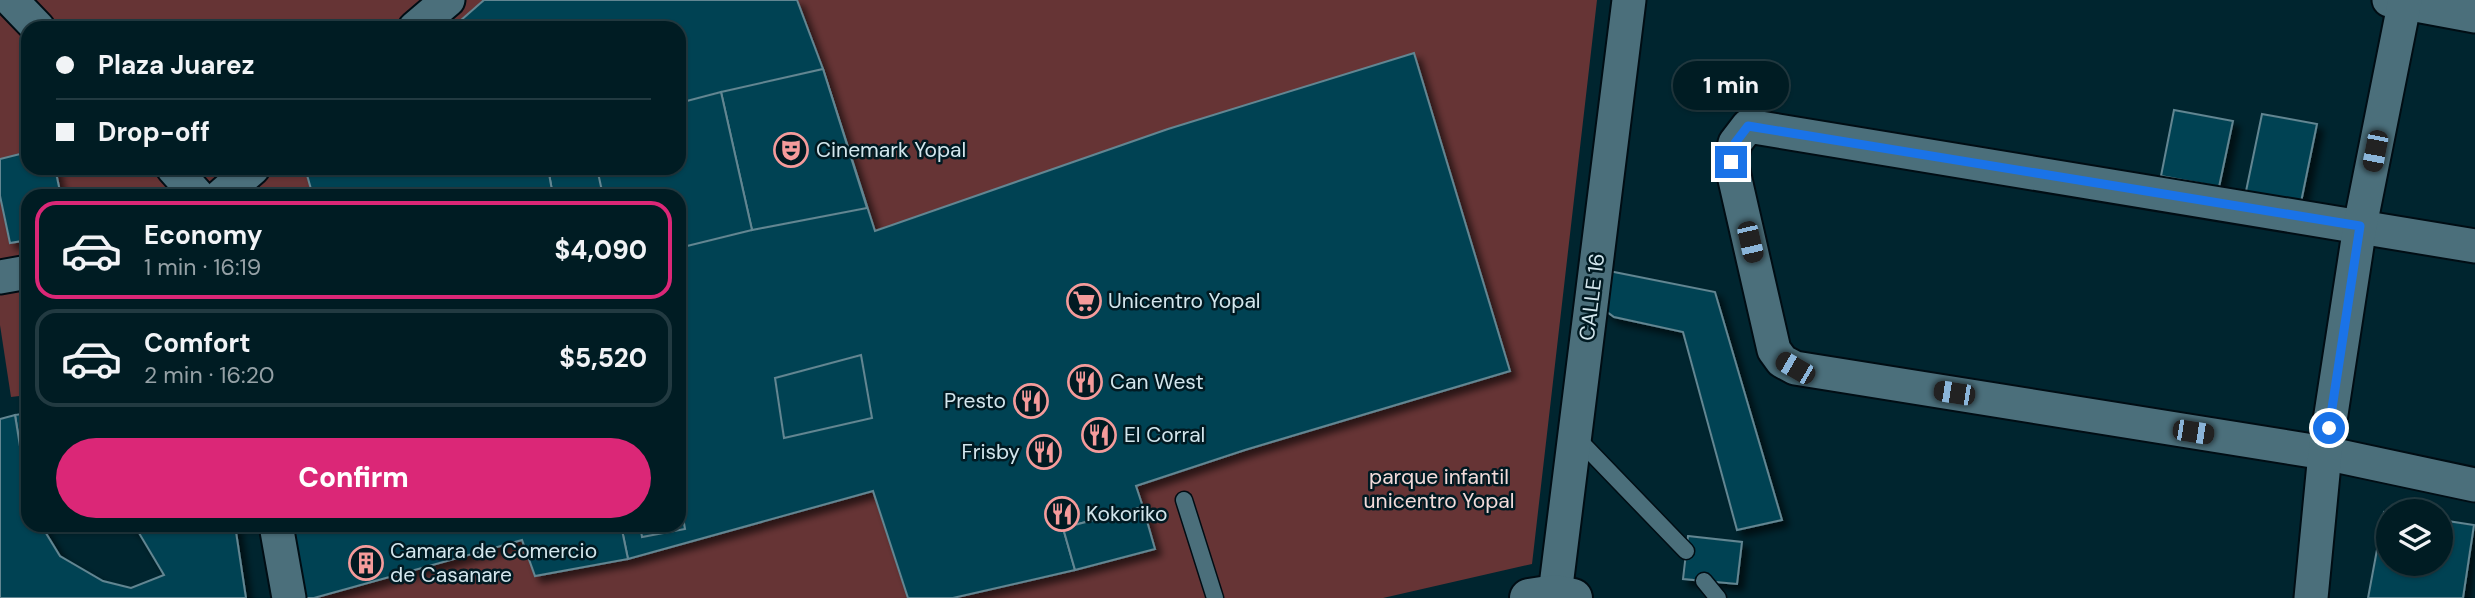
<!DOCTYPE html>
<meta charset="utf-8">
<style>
body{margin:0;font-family:"DM Sans",sans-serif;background:#0e2930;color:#f1f3f6;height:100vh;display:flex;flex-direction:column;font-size:26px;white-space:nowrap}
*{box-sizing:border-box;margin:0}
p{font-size:23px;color:#95a1a6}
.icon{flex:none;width:38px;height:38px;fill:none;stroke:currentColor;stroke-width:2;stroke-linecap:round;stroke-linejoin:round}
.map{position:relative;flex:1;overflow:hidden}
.sheet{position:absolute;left:21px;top:189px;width:665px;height:343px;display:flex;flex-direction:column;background:#001c23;border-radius:21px;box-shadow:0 2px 5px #0004,0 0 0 2px #223a41}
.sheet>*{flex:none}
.guide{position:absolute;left:21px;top:21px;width:665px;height:154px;border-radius:21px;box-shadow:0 2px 5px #0004,0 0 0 2px #223a41;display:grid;align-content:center;height:154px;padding:0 35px;background:#001c23}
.fabs{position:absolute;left:2376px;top:499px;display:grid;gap:14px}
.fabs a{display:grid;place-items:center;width:77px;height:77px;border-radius:50%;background:#001c23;box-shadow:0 2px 5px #0004,0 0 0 2px #223a41;font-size:35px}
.end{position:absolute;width:32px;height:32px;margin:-16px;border:9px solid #1a73e8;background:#fff;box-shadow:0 0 0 4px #fff}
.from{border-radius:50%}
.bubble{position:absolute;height:49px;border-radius:24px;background:#001c23;box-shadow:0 2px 5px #0004,0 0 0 2px #223a41;font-size:23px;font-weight:800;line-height:49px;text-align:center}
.car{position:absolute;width:21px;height:42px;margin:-21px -10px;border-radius:9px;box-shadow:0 0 5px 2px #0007;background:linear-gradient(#222 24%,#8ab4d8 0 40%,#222 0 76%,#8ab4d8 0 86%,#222 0)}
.guide b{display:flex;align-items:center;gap:24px;height:66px;font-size:26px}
.guide b+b{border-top:2px solid #223a41}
.guide i{width:18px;height:18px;background:#f1f3f6}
ul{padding:12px 0 0;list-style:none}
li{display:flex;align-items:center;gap:21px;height:98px;margin:0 14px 10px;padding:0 21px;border:4px solid #223a41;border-radius:21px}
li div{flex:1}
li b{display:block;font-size:26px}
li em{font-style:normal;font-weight:800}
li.selected{border-color:#db2777}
li>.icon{width:63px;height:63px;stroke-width:1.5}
.primary-button{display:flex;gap:14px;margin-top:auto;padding:14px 35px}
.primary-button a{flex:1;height:80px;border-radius:42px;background:#db2777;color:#fff;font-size:28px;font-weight:800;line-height:80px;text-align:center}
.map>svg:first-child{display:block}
.green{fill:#663435}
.building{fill:#064352;stroke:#628692;stroke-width:2;filter:url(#shadow)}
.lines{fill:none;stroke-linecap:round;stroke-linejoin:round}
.lane-casing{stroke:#000d14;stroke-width:19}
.street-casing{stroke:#000d14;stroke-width:37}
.secondary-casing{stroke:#000d14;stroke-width:42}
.lane{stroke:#4b6f7b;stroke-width:16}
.street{stroke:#4b6f7b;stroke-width:33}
.secondary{stroke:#4b6f7b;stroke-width:38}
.route{stroke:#1a73e8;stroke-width:9}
.labels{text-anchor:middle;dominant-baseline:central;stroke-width:5;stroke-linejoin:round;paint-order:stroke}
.poi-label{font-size:21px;fill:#d3e6ed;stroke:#011a22;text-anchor:start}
.street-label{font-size:21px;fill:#d3e6ed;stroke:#011a22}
.park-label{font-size:21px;fill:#f3dbda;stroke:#011a22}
</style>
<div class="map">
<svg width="2475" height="598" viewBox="0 0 2475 598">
<defs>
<filter id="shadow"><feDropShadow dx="6" dy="6" stdDeviation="3.5" flood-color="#0009"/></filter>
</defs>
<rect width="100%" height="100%" fill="#00252f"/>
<!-- green -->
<g class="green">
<path d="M0,0H484L452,28H28V168H305L313,196H28V255L0,260Z"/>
<path d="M797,0H1597L1532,564L1383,598H953L1075,570L1155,549L1136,486L1245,450L1510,370L1414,53L875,231Z"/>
<path d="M28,284V395L11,397L0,325V289Z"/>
<path d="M873,491L908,598H314L522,540L535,576L628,559Z"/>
</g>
<!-- building -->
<g class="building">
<path d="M484,0H797L823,69L875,231L1168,129L1414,53L1510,371L1245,450L1136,486L1143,507L1063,528L1075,570L953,598H908L873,491L628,559L621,525H679V196H553L548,168H679V28H452Z"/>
<path d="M823,69L867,208L752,230L721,92Z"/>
<path d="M721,92L752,230L679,248V196H603L597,168H679V103Z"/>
<path d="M2174,110L2233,121L2219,187L2161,176Z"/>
<path d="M2262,114L2317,124L2300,207L2245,196Z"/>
<path d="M28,152V168H55L61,196H28V240L10,243L0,196V159Z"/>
<path d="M305,168H548L553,196H313Z"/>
<path d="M1609,271L1715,292L1782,520L1737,530L1683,332L1614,317L1603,309Z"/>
<path d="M861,355L872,418L784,438L775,378Z"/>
<path d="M28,413V496L15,415Z"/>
<path d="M15,415L28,496V525H41L60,556L103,581L131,588L164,575L139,533L131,525H235L246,598H0V419Z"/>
<path d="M679,495L685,529L642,537L640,525H679Z"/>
<path d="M1143,507L1155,549L1075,570L1063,528Z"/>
<path d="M2384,512L2389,513V564H2441V520L2474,525L2463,598H2368Z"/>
<path d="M286,525H621L628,559L535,576L522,540L314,598H299Z"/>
<path d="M1688,536L1742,542L1737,584L1683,579Z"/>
</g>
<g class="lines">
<!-- lane casing -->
<g class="lane-casing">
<g id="lane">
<path d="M1576,437L1686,551"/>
<path d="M1184,500L1215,598"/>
<path d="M1704,581L1718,598"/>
</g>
</g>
<!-- street casing -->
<g class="street-casing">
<g id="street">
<path d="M11,0L38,28"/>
<path d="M2389,0L2475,16"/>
<path d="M415,28L448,0"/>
<path d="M173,168L198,196"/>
<path d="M221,196L253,168"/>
<path d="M2475,246L1748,126L1735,143L1731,162L1774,350L1782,361L1795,368L2325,453L2475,485"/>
<path d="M0,277L28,272"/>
<path d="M276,525L289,598"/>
<path d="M1555,594L1629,0"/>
<path d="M2311,598L2325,453L2360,226L2405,0"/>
</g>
</g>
<!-- secondary casing -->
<g class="secondary-casing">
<path id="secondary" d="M1529,598L1555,594L1573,598"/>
</g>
<!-- lane -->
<use href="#lane" class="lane"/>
<!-- street -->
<use href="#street" class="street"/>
<!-- secondary -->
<use href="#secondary" class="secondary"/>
</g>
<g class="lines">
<!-- route -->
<path class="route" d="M1731,162L1735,143L1748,126L2360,226L2329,428"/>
</g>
<!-- icons -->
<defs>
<g id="theatre-ring" transform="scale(1.75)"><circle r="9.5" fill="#011a22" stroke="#f59b9b" stroke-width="1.5"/><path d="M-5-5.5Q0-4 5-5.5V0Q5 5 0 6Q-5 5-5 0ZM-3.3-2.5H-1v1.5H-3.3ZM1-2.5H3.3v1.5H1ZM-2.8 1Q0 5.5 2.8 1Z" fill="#f59b9b"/></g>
<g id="supermarket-ring" transform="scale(1.75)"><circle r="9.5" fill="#011a22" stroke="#f59b9b" stroke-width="1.5"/><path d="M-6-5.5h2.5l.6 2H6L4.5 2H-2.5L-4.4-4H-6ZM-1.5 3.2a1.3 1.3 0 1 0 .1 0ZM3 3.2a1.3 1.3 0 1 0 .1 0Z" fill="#f59b9b"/></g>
<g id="restaurant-ring" transform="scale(1.75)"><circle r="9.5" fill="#011a22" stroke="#f59b9b" stroke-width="1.5"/><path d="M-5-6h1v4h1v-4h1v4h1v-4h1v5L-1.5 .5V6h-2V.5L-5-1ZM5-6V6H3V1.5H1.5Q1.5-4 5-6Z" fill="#f59b9b"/></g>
<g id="building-ring" transform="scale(1.75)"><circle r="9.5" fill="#011a22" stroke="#f59b9b" stroke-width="1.5"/><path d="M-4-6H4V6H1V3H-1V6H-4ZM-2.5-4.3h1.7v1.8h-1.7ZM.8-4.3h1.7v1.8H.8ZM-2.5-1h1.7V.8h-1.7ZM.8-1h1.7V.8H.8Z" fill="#f59b9b"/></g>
</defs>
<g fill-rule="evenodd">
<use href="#theatre-ring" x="791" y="150"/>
<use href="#supermarket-ring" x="1084" y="301"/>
<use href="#restaurant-ring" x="1085" y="382"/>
<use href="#restaurant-ring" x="1031" y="401"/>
<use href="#restaurant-ring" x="1099" y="435"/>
<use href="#restaurant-ring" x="1044" y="452"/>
<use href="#restaurant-ring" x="1062" y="514"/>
<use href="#building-ring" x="366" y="563"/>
</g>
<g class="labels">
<!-- poi labels -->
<g class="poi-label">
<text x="816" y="150">Cinemark Yopal</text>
<text x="1108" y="301">Unicentro Yopal</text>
<text x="1110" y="382">Can West</text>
<text x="1006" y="401" text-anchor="end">Presto</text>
<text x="1124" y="435">El Corral</text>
<text x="1020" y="452" text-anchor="end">Frisby</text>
<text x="1086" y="514">Kokoriko</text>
<text x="390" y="551">Camara de Comercio<tspan x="390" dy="24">de Casanare</tspan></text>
</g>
<!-- street labels -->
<g class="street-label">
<text transform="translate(1592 297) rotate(-83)">CALLE 16</text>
</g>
<!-- park labels -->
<g class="park-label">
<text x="1439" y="477">parque infantil<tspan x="1439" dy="24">unicentro Yopal</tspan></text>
</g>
</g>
</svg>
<div class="fabs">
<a><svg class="icon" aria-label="layers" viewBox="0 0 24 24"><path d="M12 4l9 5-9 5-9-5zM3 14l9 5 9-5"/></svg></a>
</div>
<i class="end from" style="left:2329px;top:428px"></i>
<i class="end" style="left:1731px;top:162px"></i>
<div class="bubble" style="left:1673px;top:61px;width:116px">1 min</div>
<i class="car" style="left:2375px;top:151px;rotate:191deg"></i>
<i class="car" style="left:1750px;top:242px;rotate:167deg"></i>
<i class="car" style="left:1795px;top:368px;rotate:300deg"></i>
<i class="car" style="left:1954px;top:393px;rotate:279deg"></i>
<i class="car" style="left:2193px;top:432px;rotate:99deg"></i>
<div class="guide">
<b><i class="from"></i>Plaza Juarez</b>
<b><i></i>Drop-off</b>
</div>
<section class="sheet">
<ul>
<li class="selected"><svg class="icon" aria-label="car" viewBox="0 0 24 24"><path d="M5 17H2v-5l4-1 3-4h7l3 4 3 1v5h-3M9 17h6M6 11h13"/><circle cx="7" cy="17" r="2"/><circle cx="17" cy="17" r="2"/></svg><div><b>Economy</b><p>1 min · 16:19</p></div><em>$4,090</em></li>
<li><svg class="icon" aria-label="car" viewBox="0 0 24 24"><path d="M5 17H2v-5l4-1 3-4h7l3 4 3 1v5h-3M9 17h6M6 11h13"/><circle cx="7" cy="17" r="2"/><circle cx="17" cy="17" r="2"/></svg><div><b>Comfort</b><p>2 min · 16:20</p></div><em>$5,520</em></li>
</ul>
<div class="primary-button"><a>Confirm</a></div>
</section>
</div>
